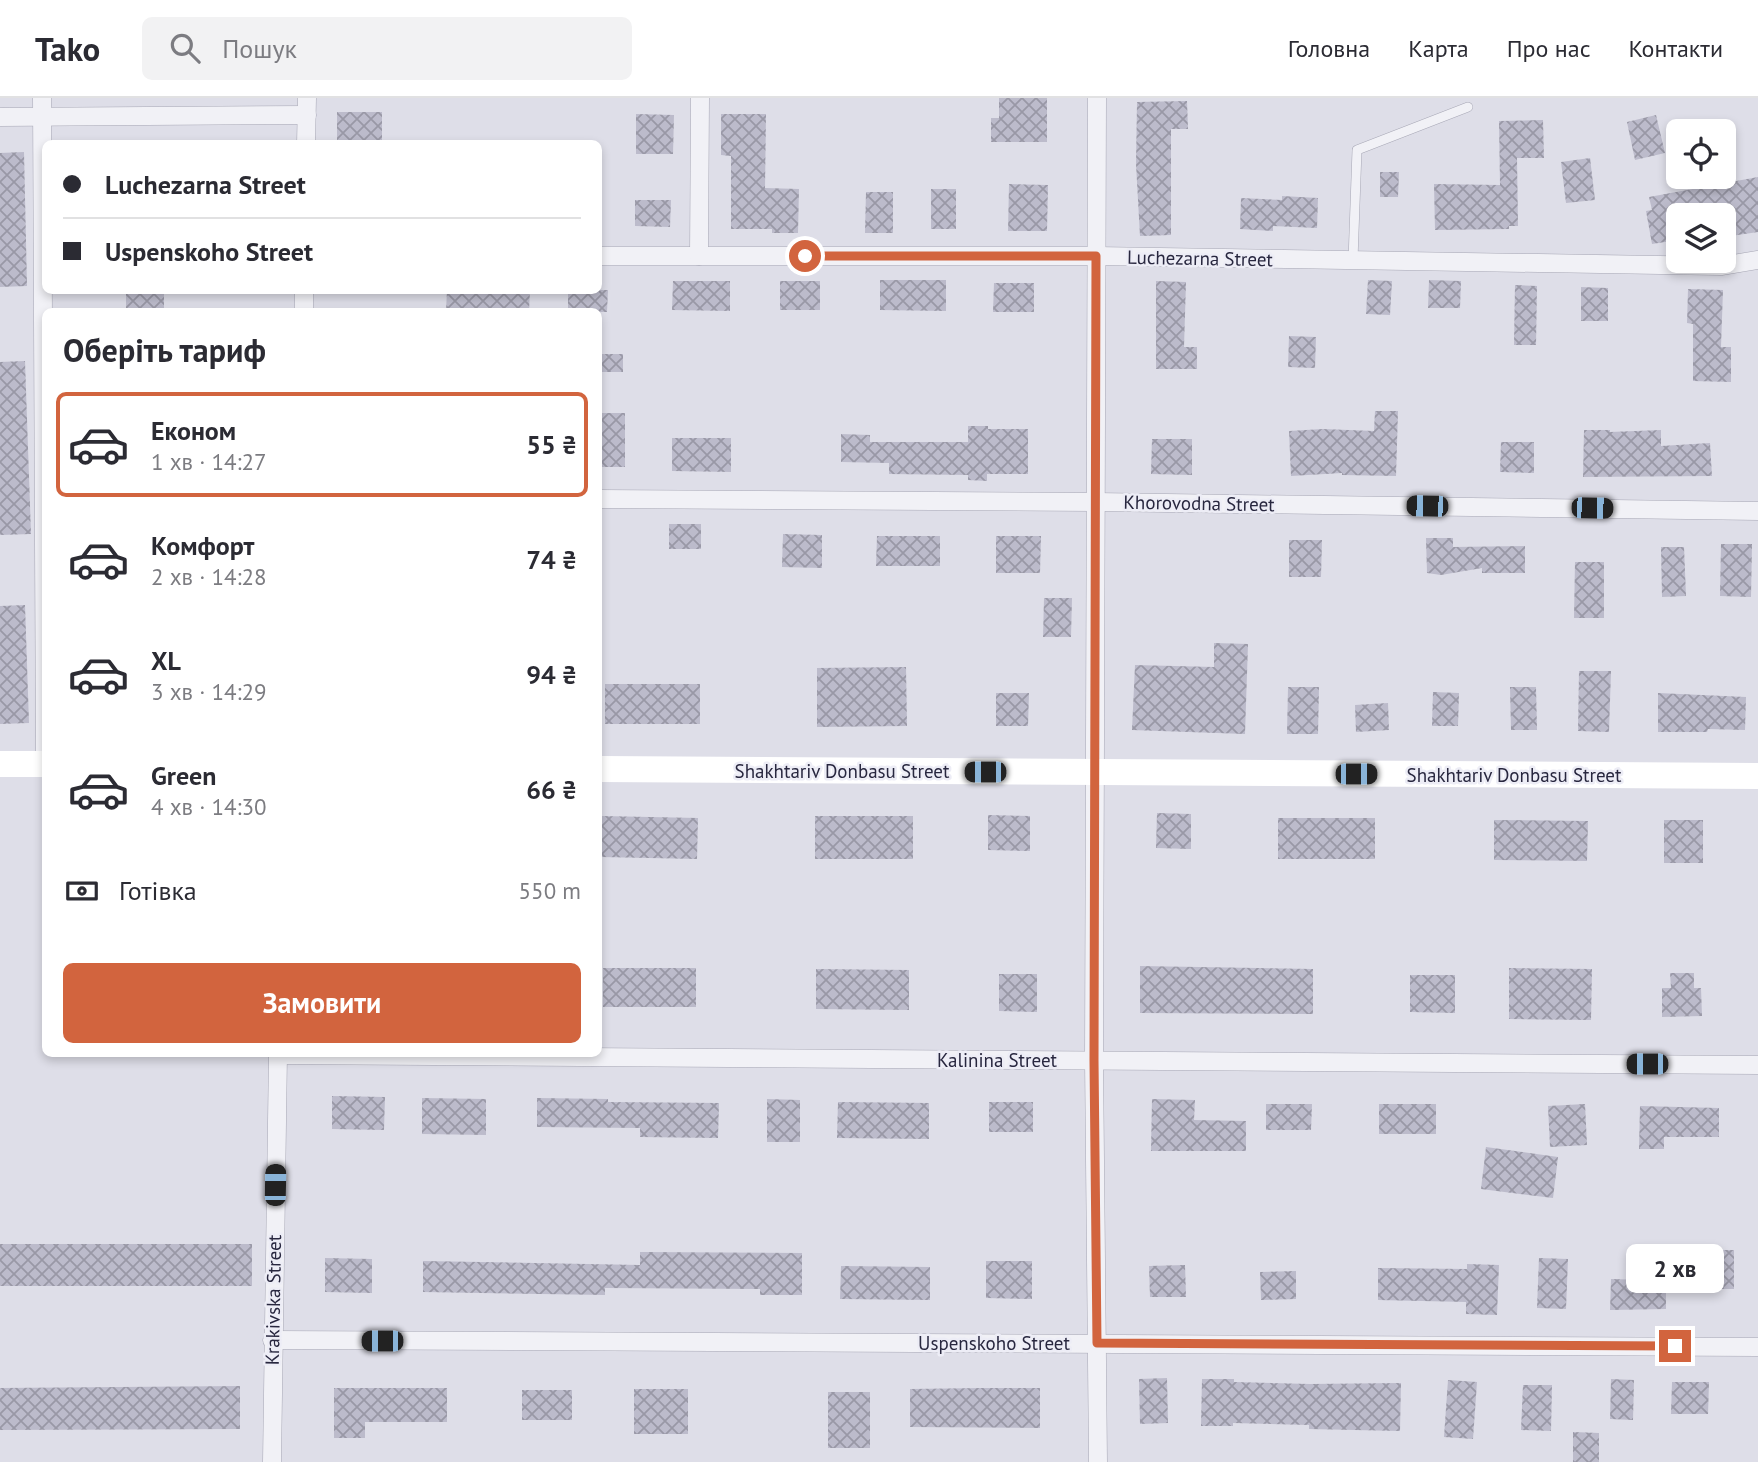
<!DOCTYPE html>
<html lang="uk">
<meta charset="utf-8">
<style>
body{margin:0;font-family:"PT Sans",sans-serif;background:#f2f2f3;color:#2b2b33;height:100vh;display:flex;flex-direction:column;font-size:26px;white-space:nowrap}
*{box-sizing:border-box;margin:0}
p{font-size:23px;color:#7c7c81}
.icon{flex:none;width:38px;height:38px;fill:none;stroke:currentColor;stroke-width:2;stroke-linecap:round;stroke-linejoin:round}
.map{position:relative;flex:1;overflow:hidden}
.drawer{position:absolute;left:42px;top:210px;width:560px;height:749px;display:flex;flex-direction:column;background:#fff;border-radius:10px;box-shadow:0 4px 10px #0003}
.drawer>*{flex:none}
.banner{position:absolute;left:42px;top:42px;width:560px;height:154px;border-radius:10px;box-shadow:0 4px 10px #0003;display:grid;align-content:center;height:154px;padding:0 21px;background:#fff}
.fabs{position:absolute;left:1666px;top:21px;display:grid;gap:14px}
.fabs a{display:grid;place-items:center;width:70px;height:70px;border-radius:10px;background:#fff;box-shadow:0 4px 10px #0003;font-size:35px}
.end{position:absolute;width:32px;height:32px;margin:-16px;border:9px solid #d2643e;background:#fff;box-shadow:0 0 0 4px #fff}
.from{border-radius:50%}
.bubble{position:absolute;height:49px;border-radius:10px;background:#fff;box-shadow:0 4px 10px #0003;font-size:23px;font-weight:700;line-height:49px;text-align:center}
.car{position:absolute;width:21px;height:42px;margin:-21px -10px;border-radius:9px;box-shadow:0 0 5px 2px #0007;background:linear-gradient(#222 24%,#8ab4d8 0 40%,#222 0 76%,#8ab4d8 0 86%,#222 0)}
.banner b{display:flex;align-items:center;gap:24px;height:66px;font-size:26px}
.banner b+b{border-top:2px solid #e1e1e2}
.banner i{width:18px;height:18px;background:#2b2b33}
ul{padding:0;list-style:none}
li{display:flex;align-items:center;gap:21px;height:105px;margin:0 14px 10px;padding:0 7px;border:4px solid transparent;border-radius:10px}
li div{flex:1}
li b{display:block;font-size:26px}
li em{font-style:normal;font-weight:700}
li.active{border-color:#d2643e}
li>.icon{width:63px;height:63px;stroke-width:1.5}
h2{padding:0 21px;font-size:32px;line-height:84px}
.pay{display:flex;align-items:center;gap:18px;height:77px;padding:0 21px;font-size:26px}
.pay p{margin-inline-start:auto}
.primary-button{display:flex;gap:14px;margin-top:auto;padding:14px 21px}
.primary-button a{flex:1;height:80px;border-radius:10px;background:#d2643e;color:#fff;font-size:28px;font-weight:700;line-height:80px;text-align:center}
header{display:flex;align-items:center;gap:42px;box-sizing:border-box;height:98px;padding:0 35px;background:#fff;border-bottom:2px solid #e1e1e2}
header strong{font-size:33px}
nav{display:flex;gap:38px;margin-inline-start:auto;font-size:24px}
.search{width:490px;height:63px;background:#f2f2f3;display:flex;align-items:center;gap:18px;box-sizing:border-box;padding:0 24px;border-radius:10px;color:#7c7c81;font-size:26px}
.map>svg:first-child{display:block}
.building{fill:url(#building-cross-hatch)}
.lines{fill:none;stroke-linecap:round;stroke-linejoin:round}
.lane-casing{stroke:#a7a7b5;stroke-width:10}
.street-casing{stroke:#a7a7b5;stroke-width:19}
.lane{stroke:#f1f1f6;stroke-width:9}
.street{stroke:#f1f1f6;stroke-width:18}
.secondary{stroke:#fff;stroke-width:26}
.route{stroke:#d2643e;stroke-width:9}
.labels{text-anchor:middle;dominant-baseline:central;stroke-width:5;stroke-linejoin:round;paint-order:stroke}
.street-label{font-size:19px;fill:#28273f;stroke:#ededf6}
</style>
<header>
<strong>Tako</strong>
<div class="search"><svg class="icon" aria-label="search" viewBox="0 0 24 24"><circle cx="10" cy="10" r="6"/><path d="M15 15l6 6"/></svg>Пошук</div>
<nav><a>Головна</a><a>Карта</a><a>Про нас</a><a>Контакти</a></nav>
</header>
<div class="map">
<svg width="1758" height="1364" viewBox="0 0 1758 1364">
<defs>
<pattern id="building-cross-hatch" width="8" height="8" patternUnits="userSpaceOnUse" patternTransform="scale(1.75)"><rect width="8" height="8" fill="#bcbbcb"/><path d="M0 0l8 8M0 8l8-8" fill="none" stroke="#9998a6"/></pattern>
</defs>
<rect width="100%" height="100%" fill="#dedee8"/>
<!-- building -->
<g class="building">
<path d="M999,0H1047V44H991V20H999Z"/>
<path d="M1187,3L1188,31H1171V137L1140,138L1136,66L1137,4Z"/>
<rect x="337" y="14" width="45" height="32"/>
<path d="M636,16L674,17L673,56H636Z"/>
<path d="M721,16H766L765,90L799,91L798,135H772V131H731V58L721,57Z"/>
<path d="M1656,17L1665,55L1635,62L1627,24Z"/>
<path d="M1543,22L1544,60H1517L1518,128H1509V131L1435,132L1434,86L1500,87L1499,23Z"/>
<path d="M24,54L27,188L0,189V55Z"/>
<path d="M1590,60L1595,102L1566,105L1561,64Z"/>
<path d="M1380,74H1399L1398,99H1380Z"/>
<path d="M1758,79V134L1724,139V117H1678V142L1652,146L1646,113L1652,112L1649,99Z"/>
<path d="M1009,86L1048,87L1047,133H1008Z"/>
<rect x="931" y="91" width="25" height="40"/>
<path d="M866,94H893V135H865Z"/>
<path d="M1282,98L1318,100L1317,130L1273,128V133L1240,131L1241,100L1282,102Z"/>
<path d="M635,102H671L670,129L635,128Z"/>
<path d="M880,182H946V213L880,212Z"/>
<path d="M1368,182L1392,183L1390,217L1366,216Z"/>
<path d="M1429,182L1461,183L1460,210H1428Z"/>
<path d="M673,183H730V213L672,212Z"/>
<rect x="780" y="183" width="40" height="29"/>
<path d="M1156,183L1186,184L1184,249H1197V271H1156Z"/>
<path d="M994,185H1034V214H993Z"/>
<path d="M1515,187L1537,188L1536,247H1514Z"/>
<path d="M1581,189L1608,190V223H1581Z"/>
<path d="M1688,191L1723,192L1721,249H1731V284L1693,283V226L1687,225Z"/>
<rect x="126" y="192" width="38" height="22"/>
<path d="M447,192H530L529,214L446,213Z"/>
<path d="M568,192H608L607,214H568Z"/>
<path d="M1289,238L1316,239L1315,270L1288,269Z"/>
<rect x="598" y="256" width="25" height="18"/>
<path d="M25,263L31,436L0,437V264Z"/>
<path d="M1375,313H1398L1396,378L1342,377V375L1291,378L1289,333L1323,331L1374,333Z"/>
<rect x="598" y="315" width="27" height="54"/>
<path d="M968,328H988V331H1028V376H987V383L968,382V377L889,376V365L841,364V336L870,337V344H968Z"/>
<path d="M1584,332H1610V334L1661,332V348L1710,345L1712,378L1583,379Z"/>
<path d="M672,340H731V374L672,373Z"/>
<path d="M1152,341H1192V377L1151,376Z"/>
<path d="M1501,344H1534V375L1500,374Z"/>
<rect x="669" y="426" width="32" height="25"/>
<path d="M783,436L822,437V470L782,469Z"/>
<path d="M877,438H940V468H876Z"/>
<path d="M996,438H1041L1040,475H996Z"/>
<path d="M1426,440H1453V449L1525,448V475H1482V470L1441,477L1427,475Z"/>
<path d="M1289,442H1322L1321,479H1289Z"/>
<path d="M1721,446H1752L1751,499L1720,498Z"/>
<path d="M1661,449H1684L1686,498L1662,499Z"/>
<path d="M1575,464H1604V520H1574Z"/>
<path d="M1044,500H1072L1071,539H1043Z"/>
<path d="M25,507L29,625L0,626V508Z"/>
<path d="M1214,545L1248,546L1245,636L1132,632L1135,567L1214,569Z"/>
<path d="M906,569L907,628L817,629V570Z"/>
<path d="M1579,573H1611L1609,634L1578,633Z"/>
<rect x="605" y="586" width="95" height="40"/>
<path d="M1288,589H1319L1318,636H1287Z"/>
<path d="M1510,589H1536L1537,632H1511Z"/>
<path d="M1433,594L1459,595L1458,628H1432Z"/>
<path d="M996,595H1029L1028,628H996Z"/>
<path d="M1658,595L1746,599L1745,632L1708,631L1707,634H1658Z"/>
<path d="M1388,605L1389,632L1356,634L1355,607Z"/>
<path d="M1157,715L1191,716V751L1156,750Z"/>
<path d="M988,717L1030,718V753L988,752Z"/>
<path d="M602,718L698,720L697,761L601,759Z"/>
<rect x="815" y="718" width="98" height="43"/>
<rect x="1278" y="720" width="97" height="41"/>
<path d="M1494,722L1588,723L1587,763L1494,762Z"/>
<rect x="1664" y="722" width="39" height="43"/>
<path d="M1140,868L1313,871V916L1140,915Z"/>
<rect x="603" y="870" width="93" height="39"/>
<path d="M1509,870L1592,871L1591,922L1509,921Z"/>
<path d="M816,871L909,872V912L816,911Z"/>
<path d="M1670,875H1694V890H1701L1702,918L1662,919V890H1671Z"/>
<path d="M999,876H1037V914L999,913Z"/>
<path d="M1410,877H1455V915L1410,914Z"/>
<path d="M332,998L385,999L384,1032L332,1031Z"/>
<path d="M422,1000L486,1001V1037L422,1036Z"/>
<path d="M537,1000L608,1001V1004L719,1005L718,1040L640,1039V1030L537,1029Z"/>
<path d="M767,1001L800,1002V1044H767Z"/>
<path d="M1152,1001L1195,1002L1194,1022L1246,1023V1053H1151Z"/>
<path d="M838,1004L929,1005V1041L837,1040Z"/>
<rect x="989" y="1004" width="44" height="30"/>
<path d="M1266,1006H1312L1311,1032H1266Z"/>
<rect x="1379" y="1006" width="57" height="30"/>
<path d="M1585,1006L1587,1047L1550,1049L1548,1008Z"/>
<path d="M1640,1008L1719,1010V1039H1664V1051H1639Z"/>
<path d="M1486,1049L1558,1059L1553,1100L1481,1091Z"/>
<rect x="0" y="1146" width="252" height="42"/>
<rect x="1711" y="1152" width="23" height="39"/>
<path d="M640,1154L802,1155V1197H760V1191L605,1190V1197L423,1194V1163L640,1167Z"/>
<path d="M325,1160L372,1161V1195L325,1194Z"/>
<path d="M1539,1160L1568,1161L1566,1211L1537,1210Z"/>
<path d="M986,1163H1032V1201L986,1200Z"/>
<path d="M1467,1166L1499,1167L1497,1217L1466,1216V1204L1378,1202V1170L1467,1171Z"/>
<path d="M1185,1167L1186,1199H1150L1149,1168Z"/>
<path d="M841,1168L930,1169V1202L840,1201Z"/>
<path d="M1296,1173V1201L1261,1202L1260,1174Z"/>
<path d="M1644,1175H1666V1211L1610,1212L1611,1181L1644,1182Z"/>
<path d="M1167,1280L1168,1325L1140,1326L1139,1281Z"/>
<path d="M1202,1281H1234V1284L1310,1286L1401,1285L1400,1333L1309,1331V1327L1233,1325V1328H1201Z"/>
<path d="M1611,1281L1634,1282L1633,1322L1610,1321Z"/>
<path d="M1448,1282L1477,1284L1473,1341L1444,1339Z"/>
<path d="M1672,1284H1709L1708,1316H1671Z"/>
<path d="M1523,1287H1552L1551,1333L1521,1332Z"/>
<path d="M240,1288V1331L0,1332V1290Z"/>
<path d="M334,1290H447V1324H365V1340H334Z"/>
<path d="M982,1290H1040V1330L910,1329V1291Z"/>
<rect x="634" y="1291" width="54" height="45"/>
<rect x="522" y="1292" width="50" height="30"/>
<rect x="828" y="1294" width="42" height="56"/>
<path d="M1573,1334L1599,1335V1364H1573Z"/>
</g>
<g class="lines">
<!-- lane casing -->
<g class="lane-casing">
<path id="lane" d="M1353,162L1357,52L1468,9"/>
</g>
<!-- street casing -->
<g class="street-casing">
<g id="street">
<path d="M42,0L45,666"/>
<path d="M1097,0L1094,962L1098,1364"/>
<path d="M0,19L307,17"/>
<path d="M306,46L307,0"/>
<path d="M598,158H1096L1721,168L1758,162"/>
<path d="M699,158L700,0"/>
<path d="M304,214V192"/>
<path d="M598,401L1096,404L1758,413"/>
<path d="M278,957L1758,967"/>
<path d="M272,1242L1758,1249"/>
<path d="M272,1364L278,956"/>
</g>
</g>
<!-- lane -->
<use href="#lane" class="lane"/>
<!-- street -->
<use href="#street" class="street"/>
<!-- secondary -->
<g class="secondary">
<path d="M0,666H46"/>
<path d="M598,671L1758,678"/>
</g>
</g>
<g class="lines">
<!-- route -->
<path class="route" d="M805,158H1096L1094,962L1097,1245L1675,1248"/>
</g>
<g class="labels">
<!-- street labels -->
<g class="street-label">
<text transform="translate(1200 160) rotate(1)">Luchezarna Street</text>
<text transform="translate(1199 405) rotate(1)">Khorovodna Street</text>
<text x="842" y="673">Shakhtariv Donbasu Street</text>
<text x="1514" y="677">Shakhtariv Donbasu Street</text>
<text x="997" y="962">Kalinina Street</text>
<text transform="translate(273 1202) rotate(-89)">Krakivska Street</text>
<text x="994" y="1245">Uspenskoho Street</text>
</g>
</g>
</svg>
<div class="fabs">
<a><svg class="icon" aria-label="locate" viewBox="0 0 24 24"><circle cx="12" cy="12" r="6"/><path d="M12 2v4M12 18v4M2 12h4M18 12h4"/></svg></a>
<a><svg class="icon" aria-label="layers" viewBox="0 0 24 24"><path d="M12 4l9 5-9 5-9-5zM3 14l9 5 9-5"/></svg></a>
</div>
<i class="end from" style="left:805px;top:158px"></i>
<i class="end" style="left:1675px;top:1248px"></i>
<div class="bubble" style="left:1626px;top:1146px;width:98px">2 хв</div>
<i class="car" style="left:1427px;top:408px;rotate:271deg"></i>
<i class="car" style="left:1592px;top:410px;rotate:91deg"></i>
<i class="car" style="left:985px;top:674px;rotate:270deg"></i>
<i class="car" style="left:1356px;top:676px;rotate:90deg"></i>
<i class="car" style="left:1647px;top:966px;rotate:270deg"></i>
<i class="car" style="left:275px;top:1087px;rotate:1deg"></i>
<i class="car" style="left:382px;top:1243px;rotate:270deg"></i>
<div class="banner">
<b><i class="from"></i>Luchezarna Street</b>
<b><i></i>Uspenskoho Street</b>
</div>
<section class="drawer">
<h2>Оберіть тариф</h2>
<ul>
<li class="active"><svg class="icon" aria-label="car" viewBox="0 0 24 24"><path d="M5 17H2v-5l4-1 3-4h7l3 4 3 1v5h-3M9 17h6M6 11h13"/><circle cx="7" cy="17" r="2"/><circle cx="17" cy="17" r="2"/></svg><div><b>Економ</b><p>1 хв · 14:27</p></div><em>55 ₴</em></li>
<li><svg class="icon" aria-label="car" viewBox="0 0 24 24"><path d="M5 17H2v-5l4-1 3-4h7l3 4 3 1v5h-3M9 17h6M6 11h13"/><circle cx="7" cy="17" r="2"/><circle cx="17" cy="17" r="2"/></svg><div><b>Комфорт</b><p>2 хв · 14:28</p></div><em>74 ₴</em></li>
<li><svg class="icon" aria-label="car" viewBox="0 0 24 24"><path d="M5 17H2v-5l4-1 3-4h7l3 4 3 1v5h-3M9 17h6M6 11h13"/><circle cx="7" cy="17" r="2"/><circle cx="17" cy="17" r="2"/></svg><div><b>XL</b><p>3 хв · 14:29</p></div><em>94 ₴</em></li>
<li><svg class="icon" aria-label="car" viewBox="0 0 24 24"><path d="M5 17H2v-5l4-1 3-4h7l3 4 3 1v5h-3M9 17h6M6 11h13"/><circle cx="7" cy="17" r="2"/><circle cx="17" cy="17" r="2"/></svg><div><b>Green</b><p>4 хв · 14:30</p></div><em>66 ₴</em></li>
</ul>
<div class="pay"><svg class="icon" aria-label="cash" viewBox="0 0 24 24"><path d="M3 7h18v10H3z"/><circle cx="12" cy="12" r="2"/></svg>Готівка<p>550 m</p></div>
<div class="primary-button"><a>Замовити</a></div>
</section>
</div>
